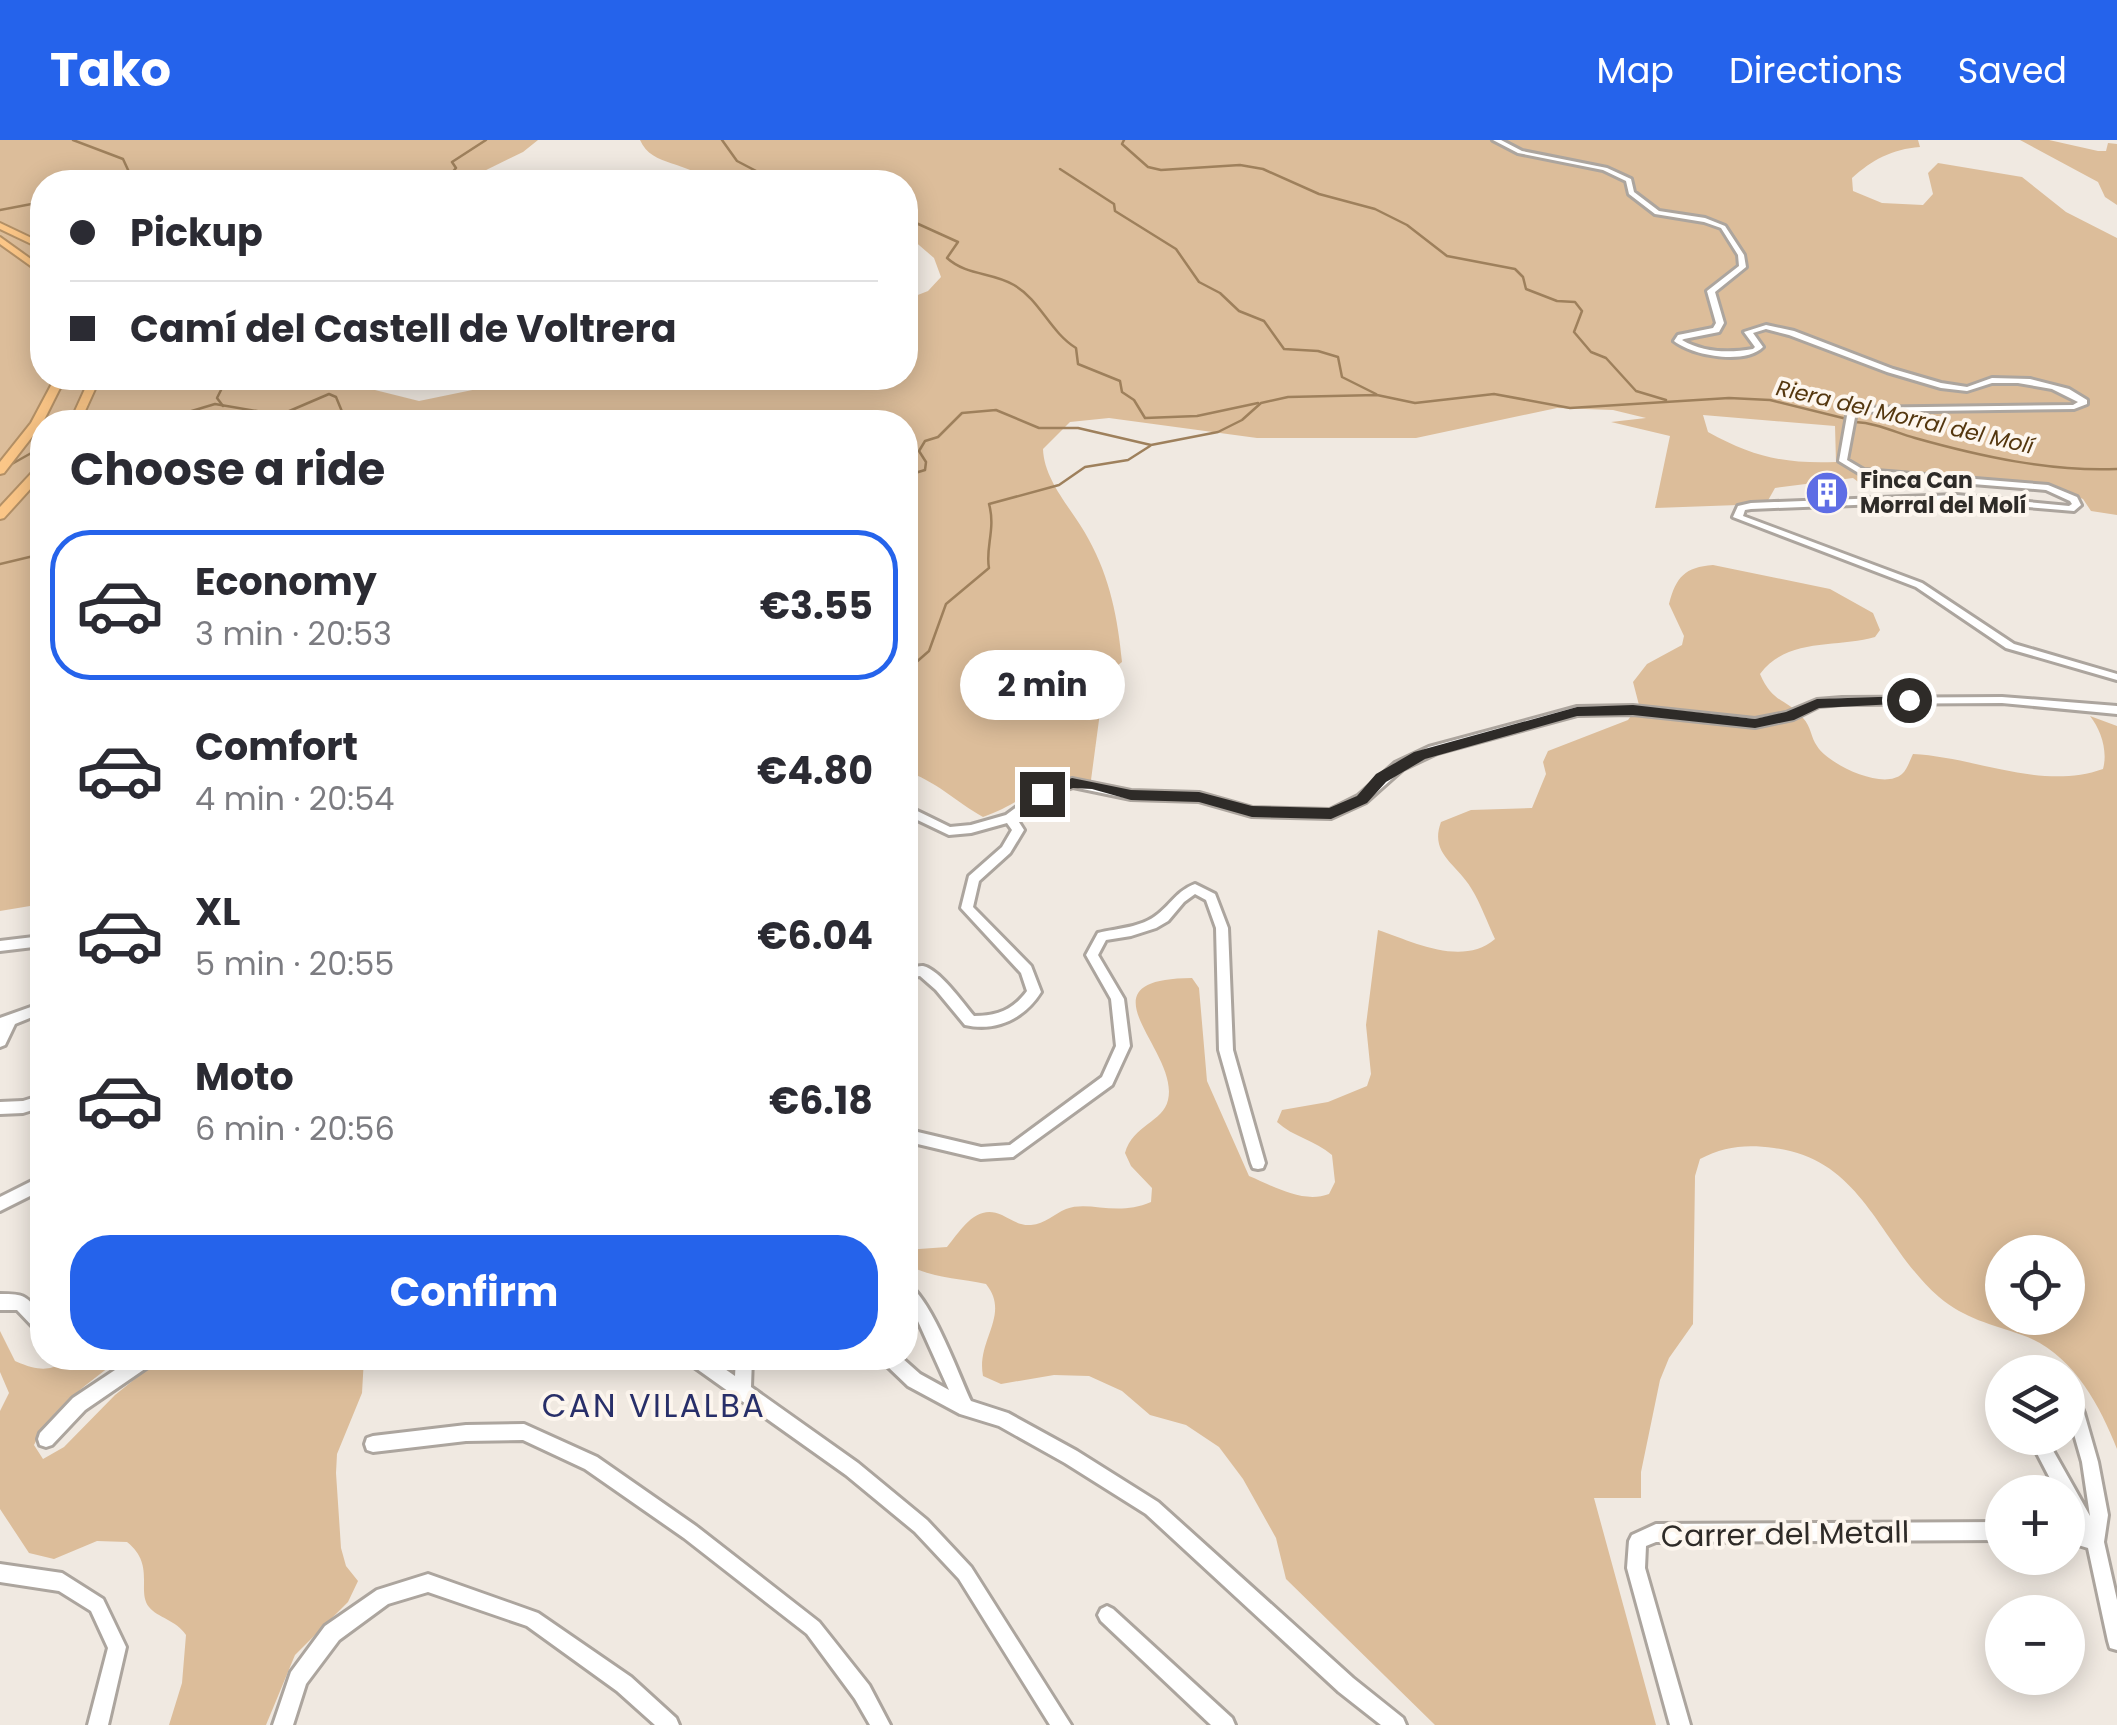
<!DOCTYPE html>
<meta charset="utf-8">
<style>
body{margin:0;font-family:Poppins,sans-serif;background:#f7f7f7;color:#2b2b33;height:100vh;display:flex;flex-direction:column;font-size:38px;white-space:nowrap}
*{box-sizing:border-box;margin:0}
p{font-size:32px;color:#7c7c81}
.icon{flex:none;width:55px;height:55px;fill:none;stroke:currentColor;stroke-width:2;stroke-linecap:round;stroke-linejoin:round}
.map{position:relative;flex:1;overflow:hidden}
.sheet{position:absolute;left:30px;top:270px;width:888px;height:960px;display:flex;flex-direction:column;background:#fff;border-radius:40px;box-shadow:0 5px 25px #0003}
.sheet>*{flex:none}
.top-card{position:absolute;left:30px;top:30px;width:888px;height:220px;border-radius:40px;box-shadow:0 5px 25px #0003;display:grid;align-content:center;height:220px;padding:0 40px;background:#fff}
.tools{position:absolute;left:1985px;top:1095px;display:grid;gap:20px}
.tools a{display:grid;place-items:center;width:100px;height:100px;border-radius:50%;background:#fff;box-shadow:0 5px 25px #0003;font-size:50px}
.end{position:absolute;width:45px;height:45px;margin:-22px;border:12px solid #2e2b28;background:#fff;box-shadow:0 0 0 5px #fff}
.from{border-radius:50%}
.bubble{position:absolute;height:70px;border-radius:35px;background:#fff;box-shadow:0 5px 25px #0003;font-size:32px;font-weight:700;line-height:70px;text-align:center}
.top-card b{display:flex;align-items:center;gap:35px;height:95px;font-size:38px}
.top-card b+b{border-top:2px solid #e1e1e2}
.top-card i{width:25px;height:25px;background:#2b2b33}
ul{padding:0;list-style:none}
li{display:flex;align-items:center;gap:30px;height:150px;margin:0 20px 15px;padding:0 20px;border:5px solid transparent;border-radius:40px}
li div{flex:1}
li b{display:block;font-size:38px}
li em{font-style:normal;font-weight:700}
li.active{border-color:#2563eb}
li>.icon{width:90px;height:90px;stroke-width:1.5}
h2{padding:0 40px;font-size:45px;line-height:120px}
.button{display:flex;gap:20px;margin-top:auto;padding:20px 40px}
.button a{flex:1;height:115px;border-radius:40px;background:#2563eb;color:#fff;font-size:40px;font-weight:700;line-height:115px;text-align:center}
header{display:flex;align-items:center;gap:60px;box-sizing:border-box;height:140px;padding:0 50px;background:#2563eb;color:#fff}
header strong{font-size:48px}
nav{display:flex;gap:55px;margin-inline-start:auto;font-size:35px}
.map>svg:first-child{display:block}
.green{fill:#dcbd9a;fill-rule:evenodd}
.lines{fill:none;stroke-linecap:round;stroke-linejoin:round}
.stream{stroke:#9e805c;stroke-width:2.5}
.minor-casing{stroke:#aca59e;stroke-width:6}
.highway-casing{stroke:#b39066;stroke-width:4}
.minor{fill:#fff;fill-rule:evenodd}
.highway{fill:#fbc687;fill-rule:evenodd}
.route{fill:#2e2b28}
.labels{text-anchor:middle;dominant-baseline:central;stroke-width:8;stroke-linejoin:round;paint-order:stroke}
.far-water-label{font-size:22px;font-style:italic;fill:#54370f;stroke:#fdf6ee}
.far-poi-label{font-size:22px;font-weight:bold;fill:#2e2b28;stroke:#fdf6ee;text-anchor:start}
.near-street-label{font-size:30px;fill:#2e2b28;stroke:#fdf6ee}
.near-neighbourhood-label{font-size:32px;letter-spacing:2.5px;fill:#282f69;stroke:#fdf6ee}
</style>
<header>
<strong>Tako</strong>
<nav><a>Map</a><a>Directions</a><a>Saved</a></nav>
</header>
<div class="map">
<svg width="2117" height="1585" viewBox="0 0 2117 1585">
<rect width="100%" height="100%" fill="#f0e9e1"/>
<!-- green -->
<g class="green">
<path d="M0,0H538L523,12L472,37L480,42H42V238H403L371,249L419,261L531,238H905V160L928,151L941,137L934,118L905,93V42H706C689,20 652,28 640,0H1918L1920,7C1892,9 1872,20 1852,38L1853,51L1882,63L1923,65L1933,54L1928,33L1938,23L2022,37L2066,72L2117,98V375L2091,371L2083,359L2065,352L1940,343L1861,344L1853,338L1775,348L1766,364L1655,368L1670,296L1611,282L1646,278L1613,270L1557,268L1416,298H1257L1109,278L1070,282L1043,309C1044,342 1074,371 1089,400C1110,438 1118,479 1122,522L1105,535L1091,640C1038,635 1028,662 983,677C956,662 935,640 905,631V282H42V764L0,771ZM1703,275L1835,286L1836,322C1785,324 1753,317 1708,292Z"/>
<path d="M2020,0H2049L2098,11H2106L2108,3L2117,4V65L2105,57L2098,42Z"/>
<path d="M1713,425L1830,449L1873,473L1880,490L1875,497C1838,508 1787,497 1760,534C1773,564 1786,558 1803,578C1811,586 1811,598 1817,606C1828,624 1883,651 1902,634C1907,630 1910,620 1913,614C1976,617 2041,651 2103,629C2108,611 2101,590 2090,576L2117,586V1309C2099,1263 2071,1212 2022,1195C1991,1184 1965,1179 1939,1157C1879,1105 1864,1019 1774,1008C1747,1004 1724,1006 1700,1019L1695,1036L1693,1184L1669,1218L1660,1240L1641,1332V1358H1594L1656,1585H1435L1286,1439L1276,1398L1243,1339L1219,1307L1186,1285L1150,1275L1122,1251L1089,1236L1054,1235L1001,1244L983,1236C976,1200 1011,1175 986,1144C957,1138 932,1138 905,1124V1110L947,1107C961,1090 976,1063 1002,1075C1012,1080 1020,1086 1031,1085C1045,1084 1054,1074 1066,1069C1089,1060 1116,1077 1151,1062L1152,1048L1131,1026L1125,1013C1133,985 1163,982 1168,960C1180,910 1074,839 1192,838L1199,848L1207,941L1249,1036C1273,1046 1303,1064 1329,1054L1335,1042L1332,1015C1315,1000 1293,997 1277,982L1282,970L1328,962L1367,946L1371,934L1366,885L1378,790C1414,802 1462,827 1495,799C1487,782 1481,764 1471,748C1457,724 1429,714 1441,682L1471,670L1532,668L1546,634L1543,622L1548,611L1628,580L1639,565L1633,542L1647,524L1682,505L1684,496L1669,464C1676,437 1685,427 1713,425ZM2002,1112H2068V1178H2002Z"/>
<path d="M0,1191L15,1221C53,1238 54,1222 86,1218C97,1216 109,1217 120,1218C88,1245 52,1266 34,1305L43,1319L64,1307L115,1255L161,1218H364L362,1253L337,1314L336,1333L341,1408L346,1426L358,1441L348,1462L295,1515L266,1585H169L182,1543L186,1495C176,1480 158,1478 149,1467C136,1451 156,1425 127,1402L97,1401L54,1419L29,1413L0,1369V1271L9,1253L0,1232Z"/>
</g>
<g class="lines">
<!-- stream -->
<g class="stream">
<path d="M73,0L123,19L129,32L153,42"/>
<path d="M722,0L737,21L777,42"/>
<path d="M1124,0L1122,4L1148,27L1161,30L1240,25L1263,29L1319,54L1375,69L1407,85L1447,116L1515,129L1523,137L1526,149L1557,161L1575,162L1582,171L1574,192L1591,212L1606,218L1636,251L1666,260"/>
<path d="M1060,29L1114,64L1115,71L1176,109L1199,142L1220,153L1239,171L1264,181L1284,209L1318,211L1338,217L1342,237L1376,254"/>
<path d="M129,42L142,38"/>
<path d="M462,42L451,34L456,28L452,22L486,0"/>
<path d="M0,70L42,62"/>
<path d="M905,78L958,102L947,118C967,136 992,132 1014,145C1040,160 1050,192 1076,208L1078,224L1120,241L1122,252L1134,260L1145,278L1197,276L1258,263"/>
<path d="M223,266L217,258L227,238"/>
<path d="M155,282L215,264L280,275L329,254L336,257L343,274L352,282"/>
<path d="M313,282L343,274"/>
<path d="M1855,282C1877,283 1894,292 1915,298C1979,316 2051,332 2117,329"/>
<path d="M10,325L42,307"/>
<path d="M905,336L925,330L926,322L919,311L925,301L938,297L962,273L996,270L1039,288H1078L1151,305L1218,292L1242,280L1261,263L1288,257L1377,255L1415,263L1494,254L1570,268L1729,258L1770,260L1847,279"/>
<path d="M0,424L42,414"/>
<path d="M913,525L929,511L946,464L989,428C985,408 996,389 989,364L1059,345L1085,327L1128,320L1150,306"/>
</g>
<!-- minor casing -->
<g class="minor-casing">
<g id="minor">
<path d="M1493,0H1501L1522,11L1607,28L1631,39L1634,52L1659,71L1705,78L1725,86L1744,115L1746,127L1715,152L1724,183L1719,192L1684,199L1682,200C1704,213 1729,213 1753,209L1755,207L1744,192L1766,185L1794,191L1893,229L1941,243L1967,247L1992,238L2030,239L2069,249L2087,260V264L2074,269L1856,272L1847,320L1864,330L2048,345L2077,357L2081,365L2074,371L1956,361L1751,369L1745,370L1743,376L1922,443L2014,504L2117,534V540L2006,508L1916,447L1733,377L1738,366L1751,363L1956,355L2069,366L2072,364L2070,361L2046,350L1862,335L1839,321L1848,270L1852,268L2073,265L2078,262L2052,249L2018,243H1992L1967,251L1941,248L1887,232L1789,195L1766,189L1753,193L1763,207C1745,225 1693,216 1674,201L1678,195L1713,188L1716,183L1707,151L1739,126L1738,115L1721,88L1704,82L1655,74L1629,54L1626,41L1603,30L1518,13Z"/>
<path d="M2002,557L2117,566V574L2002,563L1842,564L1819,566L1793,579L1755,587L1633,574L1577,575L1437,613L1403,629L1366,662L1331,678L1252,676L1199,661L1131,659L1073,647L1046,657L1017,679L1024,690L1010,713L979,741L973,767L1031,826L1041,852C1024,879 996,892 965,885L936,850L920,836L905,838V828C906,828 921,826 923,826C940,830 962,862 974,876C997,876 1013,870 1027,851L1021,833L961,768L969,736L1002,707L1012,690L1007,683L971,693L949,695L905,674V665L950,687L971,685L1006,675L1038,651L1072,639L1131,651L1199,653L1252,668L1330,670L1358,656L1395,623L1429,607L1577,567L1633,566L1755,579L1786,573L1817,560L1842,558Z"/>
<path d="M1195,744L1215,754L1228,788L1233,910L1265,1023L1263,1028L1258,1029L1253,1028L1251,1023L1219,910L1216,788L1206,760L1195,754L1184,762L1168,781L1156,788L1131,796L1106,800L1098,815L1124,859L1130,906L1112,945L1013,1017L981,1019L905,1001V989L981,1007L1010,1005L1102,937L1116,906L1111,859L1086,815L1098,793C1118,788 1141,788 1158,774C1172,763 1177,751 1195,744Z"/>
<path d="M42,796V806L0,811V801Z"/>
<path d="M42,863V873L15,884L5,905L0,907V878Z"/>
<path d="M42,955V967L23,973L0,974V962L23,961Z"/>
<path d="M42,1036V1050L0,1071V1057Z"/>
<path d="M905,1142C930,1155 958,1233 971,1261L1008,1273L1077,1311L1158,1362L1353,1538L1403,1578L1406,1585H1381L1339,1552L1146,1374L1065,1323L999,1286L960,1274L908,1246L885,1224L883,1218H902L920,1234L949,1250L913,1170L905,1161Z"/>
<path d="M0,1154C26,1154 25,1156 42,1174V1193L36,1190L17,1170H0Z"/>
<path d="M133,1218H154L152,1224L85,1270L52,1305L46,1307L40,1305L38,1299L40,1293L73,1258Z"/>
<path d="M688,1218H709L735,1236L736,1218H752L751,1247L858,1323L927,1380L971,1427L1071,1585H1050L959,1439L915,1392L846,1335L690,1224Z"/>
<path d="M2068,1248L2074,1250L2084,1273L2098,1322L2108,1375L2104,1402L2117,1460V1510L2110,1508L2108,1501L2088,1408L2068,1402V1384L2077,1387L2068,1371V1352H2057L2029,1298H2046L2090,1376L2082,1322L2068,1273Z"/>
<path d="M524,1284L597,1317L696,1386L819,1482L869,1545L890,1585H870L855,1559L807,1494L684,1398L585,1329L523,1300L466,1301L373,1312L367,1310L365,1304L367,1298L373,1296L466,1285Z"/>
<path d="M2002,1382V1400L1656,1402L1646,1406L1645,1428L1690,1585H1670L1627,1428L1629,1401L1632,1395L1656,1384Z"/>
<path d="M0,1424L62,1433L103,1459L126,1507L108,1585H88L108,1508L91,1471L59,1451L0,1442Z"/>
<path d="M428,1434L538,1473L631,1537L676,1578L679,1585H655L617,1551L527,1486L428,1452L388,1464L339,1500L306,1544L293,1585H273L291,1532L325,1486L377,1450Z"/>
<path d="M1107,1466L1113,1469L1232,1578L1235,1585H1211L1101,1481L1098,1475L1101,1469Z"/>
</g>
</g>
<!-- highway casing -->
<g class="highway-casing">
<g id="highway">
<path d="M0,83L42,103V109L0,89Z"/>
<path d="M0,97L42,127V134L0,104Z"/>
<path d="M55,238H65L42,284L4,333L0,334V322L31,283Z"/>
<path d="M90,238H100L80,282H70Z"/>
<path d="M38,326H42V336L4,378L0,379V367Z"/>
</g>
</g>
<!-- minor -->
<use href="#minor" class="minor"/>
<!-- highway -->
<use href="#highway" class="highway"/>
</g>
<!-- route -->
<path class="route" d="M1909,556L1914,557V563L1819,568L1794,580L1755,588L1633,575L1577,576L1425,619L1386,642L1367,663L1331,679L1252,677L1199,662L1131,660L1092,649L1073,648L1042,659L1034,654L1072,638L1131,650L1199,652L1252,666L1329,668L1357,656L1376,634L1414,612L1577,567L1633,565L1755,579L1786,572L1817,559Z"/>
<!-- icons -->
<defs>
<g id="building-disc" transform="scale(2.25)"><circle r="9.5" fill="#5e6de5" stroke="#fdf6ee"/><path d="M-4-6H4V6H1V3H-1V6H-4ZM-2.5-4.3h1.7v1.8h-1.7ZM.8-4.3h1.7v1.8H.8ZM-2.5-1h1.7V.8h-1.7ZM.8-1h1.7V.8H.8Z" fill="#fff"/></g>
</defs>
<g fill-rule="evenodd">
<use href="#building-disc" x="1827" y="353"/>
</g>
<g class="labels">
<!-- far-water labels -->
<g class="far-water-label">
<text transform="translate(1905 277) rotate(13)">Riera del Morral del Molí</text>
</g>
<!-- far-poi labels -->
<g class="far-poi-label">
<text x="1860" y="340">Finca Can<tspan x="1860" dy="25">Morral del Molí</tspan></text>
</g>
<!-- near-street labels -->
<g class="near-street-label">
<text transform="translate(1785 1394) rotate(-1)">Carrer del Metall</text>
</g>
<!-- near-neighbourhood labels -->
<g class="near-neighbourhood-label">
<text x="654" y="1265">CAN VILALBA</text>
</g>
</g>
</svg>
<div class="tools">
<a><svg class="icon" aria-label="locate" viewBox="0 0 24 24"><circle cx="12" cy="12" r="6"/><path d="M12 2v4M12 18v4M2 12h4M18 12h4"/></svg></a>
<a><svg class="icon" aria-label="layers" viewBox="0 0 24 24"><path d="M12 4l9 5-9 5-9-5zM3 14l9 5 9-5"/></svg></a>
<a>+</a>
<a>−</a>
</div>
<i class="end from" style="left:1909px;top:560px"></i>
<i class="end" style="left:1042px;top:654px"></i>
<div class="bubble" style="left:960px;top:510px;width:165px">2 min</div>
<div class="top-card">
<b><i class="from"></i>Pickup</b>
<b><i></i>Camí del Castell de Voltrera</b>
</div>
<section class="sheet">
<h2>Choose a ride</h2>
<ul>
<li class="active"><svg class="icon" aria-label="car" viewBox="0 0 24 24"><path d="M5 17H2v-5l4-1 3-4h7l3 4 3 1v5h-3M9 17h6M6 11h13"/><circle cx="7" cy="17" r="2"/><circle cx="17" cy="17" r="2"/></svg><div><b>Economy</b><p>3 min · 20:53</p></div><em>€3.55</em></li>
<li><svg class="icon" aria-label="car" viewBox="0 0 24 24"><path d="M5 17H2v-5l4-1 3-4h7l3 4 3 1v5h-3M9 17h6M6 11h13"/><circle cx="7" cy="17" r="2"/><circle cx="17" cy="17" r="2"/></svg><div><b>Comfort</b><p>4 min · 20:54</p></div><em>€4.80</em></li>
<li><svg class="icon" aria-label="car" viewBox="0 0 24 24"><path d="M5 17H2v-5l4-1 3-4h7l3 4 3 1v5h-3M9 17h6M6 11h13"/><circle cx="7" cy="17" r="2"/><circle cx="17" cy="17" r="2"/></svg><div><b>XL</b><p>5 min · 20:55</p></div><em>€6.04</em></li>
<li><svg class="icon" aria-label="car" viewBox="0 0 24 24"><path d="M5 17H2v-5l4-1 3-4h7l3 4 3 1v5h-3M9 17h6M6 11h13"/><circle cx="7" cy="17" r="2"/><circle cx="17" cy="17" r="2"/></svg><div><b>Moto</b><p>6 min · 20:56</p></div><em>€6.18</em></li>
</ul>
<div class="button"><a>Confirm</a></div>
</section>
</div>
